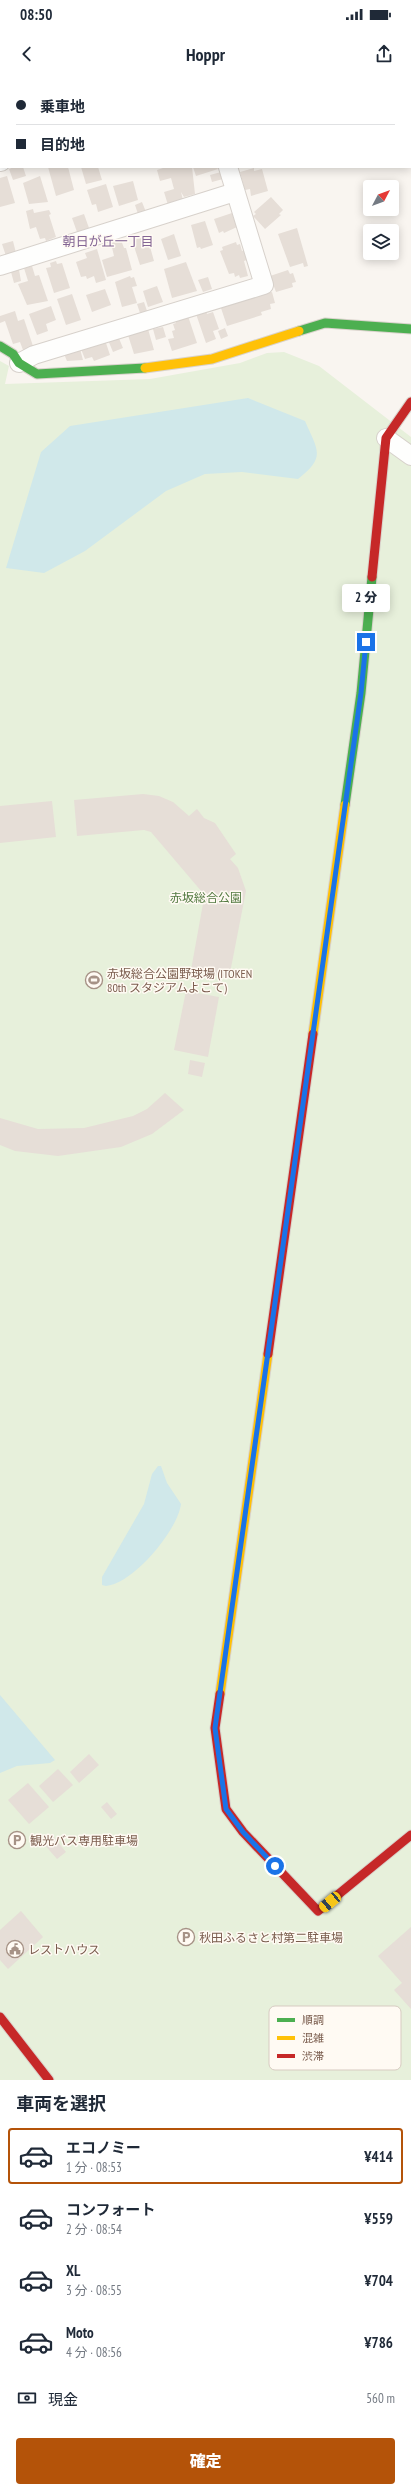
<!DOCTYPE html>
<html lang="ja">
<meta charset="utf-8">
<style>
body{margin:0;font-family:"PT Sans Narrow","Noto Sans JP",sans-serif;background:#f6f6f7;color:#1f2937;height:100vh;display:flex;flex-direction:column;font-size:15px;white-space:nowrap}
*{box-sizing:border-box;margin:0}
p{font-size:13px;color:#747a83}
.icon{flex:none;width:22px;height:22px;fill:none;stroke:currentColor;stroke-width:2;stroke-linecap:round;stroke-linejoin:round}
.map{position:relative;height:2000px;overflow:hidden}
.panel{display:flex;flex-direction:column;background:#fff;flex:1}
.panel>*{flex:none}
.banner{position:absolute;left:0px;top:0px;width:411px;height:88px;box-shadow:0 2px 10px #0003;display:grid;align-content:center;height:88px;padding:0 16px;background:#fff}
.needle{width:26px;rotate:49deg}
.tools{position:absolute;left:363px;top:100px;display:grid;gap:8px}
.tools a{display:grid;place-items:center;width:36px;height:36px;border-radius:4px;background:#fff;box-shadow:0 2px 10px #0003;font-size:20px}
.end{position:absolute;width:18px;height:18px;margin:-9px;border:5px solid #1a73e8;background:#fff;box-shadow:0 0 0 2px #fff}
.from{border-radius:50%}
.bubble{position:absolute;height:28px;border-radius:4px;background:#fff;box-shadow:0 2px 10px #0003;font-size:13px;font-weight:800;line-height:28px;text-align:center}
.car{position:absolute;width:12px;height:24px;margin:-12px -6px;border-radius:5px;box-shadow:0 0 3px 1px #0007;background:linear-gradient(#f5c518 24%,#345 0 40%,#f5c518 0 76%,#345 0 86%,#f5c518 0)}
.banner b{display:flex;align-items:center;gap:14px;height:38px;font-size:15px}
.banner b+b{border-top:1px solid #e0e1e3}
.banner i{width:10px;height:10px;background:#1f2937}
ul{padding:0;list-style:none}
li{display:flex;align-items:center;gap:12px;height:56px;margin:0 8px 6px;padding:0 8px;border:2px solid transparent;border-radius:4px}
li div{flex:1}
li b{display:block;font-size:15px}
li em{font-style:normal;font-weight:800}
li.on{border-color:#b45309}
li>.icon{width:36px;height:36px;stroke-width:1.5}
h2{padding:0 16px;font-size:18px;line-height:48px}
.pay{display:flex;align-items:center;gap:10px;height:44px;padding:0 16px;font-size:15px}
.pay p{margin-inline-start:auto}
.cta{display:flex;gap:8px;margin-top:auto;padding:8px 16px}
.cta a{flex:1;height:46px;border-radius:4px;background:#b45309;color:#fff;font-size:16px;font-weight:800;line-height:46px;text-align:center}
.status{display:flex;justify-content:space-between;align-items:center;height:28px;padding:0 20px;background:#fff;direction:ltr}
.status svg{height:11px;fill:currentColor}
header{display:flex;justify-content:space-between;align-items:center;height:52px;padding:0 16px;background:#fff;font-size:18px;font-weight:800}
.map>svg:first-child{display:block}
.green{fill:#e7f0db}
.water{fill:#d0e8ea}
.building{fill:#e6ded7}
.lines{fill:none;stroke-linecap:round;stroke-linejoin:round}
.street-casing{stroke:#d7d1cb;stroke-width:20}
.fast-casing{stroke:#d9d2cb;stroke-width:11}
.slow-casing{stroke:#d9d2cb;stroke-width:11}
.jam-casing{stroke:#d9d2cb;stroke-width:11}
.street{stroke:#fefefd;stroke-width:18}
.fast{stroke:#4caf50;stroke-width:9}
.slow{stroke:#ffc107;stroke-width:9}
.jam{stroke:#c62828;stroke-width:9}
.route{stroke:#1a73e8;stroke-width:5}
.labels{text-anchor:middle;dominant-baseline:central;stroke-width:3;stroke-linejoin:round;paint-order:stroke}
.park-label{font-size:12px;fill:#537a41;stroke:#fffaf3}
.poi-label{font-size:12px;fill:#7a5c4d;stroke:#fffaf3;text-anchor:start}
.neighbourhood-label{font-size:13px;fill:#846695;stroke:#fffaf3}
.key{fill:#fffaf3;stroke:#d7cbc1;stroke-width:1}
.key-label{font-size:11px;fill:#7a5c4d}
</style>
<div class="status"><b>08:50</b><svg viewBox="0 0 49 12"><path d="M0 12V9h3v3zM5 12V6h3v6zM10 12V3h3v9zM15 12V0h3v12zM26 1h20v11H26zM47 4h2v5h-2z"/></svg></div>
<header><svg class="icon" aria-label="back" viewBox="0 0 24 24"><path d="M15 5l-7 7 7 7"/></svg>Hoppr<svg class="icon" aria-label="share" viewBox="0 0 24 24"><path d="M12 15V3M7 8l5-5 5 5M5 13v7h14v-7"/></svg></header>
<div class="map">
<svg width="411" height="2000" viewBox="0 0 411 2000">
<rect width="100%" height="100%" fill="#f9f5f0"/>
<!-- green -->
<path class="green" d="M284,272L319,286L411,357V2000H0V281L9,286L5,304L150,299L240,283L267,273Z"/>
<!-- water -->
<g class="water">
<path d="M248,318L305,341C318,371 326,377 298,399L242,392L205,394L166,411L85,471L44,493L6,488L41,372L70,346Z"/>
<path d="M158,1386H161L167,1403L181,1424C178,1450 133,1504 106,1506L102,1505V1497L144,1424L152,1394Z"/>
<path d="M0,1615L55,1680L50,1683L17,1686L0,1693Z"/>
</g>
<!-- building -->
<g class="building">
<path d="M14,87H23L26,96L13,100L9,89Z"/>
<path d="M48,87H68L74,110L56,116Z"/>
<path d="M81,87H98L102,100L86,104Z"/>
<path d="M166,87H192L195,114L184,117L181,112L183,120L168,125L164,112L174,109L171,98L160,101L157,90Z"/>
<path d="M193,87H217L218,89L196,96Z"/>
<path d="M254,88V91L262,89L268,111L251,116L250,109L245,110L240,92Z"/>
<path d="M221,92L223,99L212,102L210,95Z"/>
<path d="M7,96L15,123L0,127V98Z"/>
<path d="M40,96L48,122L29,124L23,103Z"/>
<path d="M133,101L138,120L119,126L113,106Z"/>
<path d="M106,104L113,127L98,132L96,124L92,125L87,110Z"/>
<path d="M271,117L283,130L279,134L281,135L265,149L253,136L256,134L254,132Z"/>
<path d="M142,122L146,132L138,134L135,125Z"/>
<path d="M33,129L34,133L49,130L51,134L49,135L56,157L46,161L45,158L40,159L36,147L30,149L26,131Z"/>
<path d="M232,133L237,147L224,153L223,151L219,153L214,139Z"/>
<path d="M84,134L89,148L77,152L72,138Z"/>
<path d="M205,141L213,165L201,169L200,167L197,168L191,145Z"/>
<path d="M297,148L308,186L304,187L303,183L290,187L278,154Z"/>
<path d="M174,154L181,176L168,180L161,159Z"/>
<path d="M147,156L154,181L140,185L132,160Z"/>
<path d="M121,160L124,168H126L132,190L107,197L102,180L114,176L111,163Z"/>
<path d="M13,161L16,173L6,176L2,164Z"/>
<path d="M236,162L237,165L240,164L242,171L245,170L247,180L244,181L248,196L240,198L239,195L235,197L234,193L229,194L220,171L223,170L222,167Z"/>
<path d="M97,169L106,200L96,203L94,196L87,199L86,196L81,197L76,182L87,178L85,173Z"/>
<path d="M56,181L57,184L62,183L70,208L54,213L46,188L51,187L50,183Z"/>
<path d="M186,182L197,211L172,218L164,189Z"/>
<path d="M32,186L35,196L39,195L48,221L27,225L18,204L28,201L24,188Z"/>
<path d="M19,190L21,201L14,203L11,192Z"/>
<path d="M288,190L290,194L293,193L296,202L292,203L293,207L276,212L270,196Z"/>
<path d="M130,196L131,198L134,197L137,206L132,207L137,223L122,227L115,202Z"/>
<path d="M208,197L212,209L203,212L198,200Z"/>
<path d="M157,206L163,222L148,227L143,211Z"/>
<path d="M105,209L111,225L92,232L86,215Z"/>
<path d="M272,212L275,223L270,224L271,229L261,232L262,235L227,246L220,225Z"/>
<path d="M72,214L81,240L66,245L57,219Z"/>
<path d="M144,222L147,231L140,233L137,224Z"/>
<path d="M51,226L56,240L46,244L48,251L37,255L29,234Z"/>
<path d="M206,230L207,234L213,232L219,249L213,251L216,259L206,263L196,234Z"/>
<path d="M15,231L18,241L24,239L33,266L23,270L20,262L13,264L5,241L0,243V236Z"/>
<path d="M188,236L197,263L172,271L168,259L174,258L172,251L175,250L173,244L176,243L175,240Z"/>
<path d="M163,247L166,257L156,260L153,249Z"/>
<path d="M225,248L228,256L221,259L218,251Z"/>
<path d="M148,249L154,270L134,274L128,255Z"/>
<path d="M118,256L123,268L113,272L108,260Z"/>
<path d="M105,260L110,275L94,281L92,277L85,279L81,269Z"/>
<path d="M80,269L83,280L67,281L64,274Z"/>
<path d="M143,714L159,716L173,722L189,736L197,729L204,738L215,743L236,774L230,779L238,788L246,811L229,898L191,890L204,818L202,812L151,752L144,750L77,756L74,720Z"/>
<path d="M52,721L56,757L0,763V726Z"/>
<path d="M186,911L219,917L208,977L174,970Z"/>
<path d="M190,980L205,983L202,997L188,994Z"/>
<path d="M165,1013L184,1030L152,1054L121,1067L58,1076L15,1071L0,1065V1038L38,1049L84,1048L133,1036L147,1029Z"/>
<path d="M89,1674L99,1685L79,1703L70,1692Z"/>
<path d="M58,1689L73,1705L53,1722L39,1706Z"/>
<path d="M28,1703L49,1727L29,1744L8,1720Z"/>
<path d="M107,1722L117,1734L111,1739L101,1727Z"/>
<path d="M53,1756L66,1772L57,1779L43,1763Z"/>
<path d="M21,1831L43,1857L8,1889L0,1880V1850Z"/>
<path d="M411,1847V1929L394,1910L402,1903L378,1876Z"/>
</g>
<g class="lines">
<!-- street casing -->
<g class="street-casing">
<g id="street">
<path d="M192,1L193,0"/>
<path d="M0,82H1"/>
<path d="M0,186L235,112"/>
<path d="M19,283L34,275L264,205L228,87"/>
<path d="M386,358L411,376"/>
</g>
</g>
<!-- fast casing -->
<g class="fast-casing">
<g id="fast">
<path d="M299,251L325,243L411,249"/>
<path d="M0,266L13,274L19,283L37,294L145,288"/>
<path d="M345,725L361,613L372,497"/>
</g>
</g>
<!-- slow casing -->
<g class="slow-casing">
<g id="slow">
<path d="M145,288L212,279L299,251"/>
<path d="M313,954L345,725"/>
<path d="M220,1614L268,1274"/>
</g>
</g>
<!-- jam casing -->
<g class="jam-casing">
<g id="jam">
<path d="M372,497L386,358L411,322"/>
<path d="M268,1274L313,954"/>
<path d="M220,1614L215,1648L226,1729L243,1752L318,1831L411,1755"/>
<path d="M0,1937L49,2000"/>
</g>
</g>
<!-- street -->
<use href="#street" class="street"/>
<!-- fast -->
<use href="#fast" class="fast"/>
<!-- slow -->
<use href="#slow" class="slow"/>
<!-- jam -->
<use href="#jam" class="jam"/>
</g>
<g class="lines">
<!-- route -->
<path class="route" d="M275,1786L243,1752L226,1729L215,1648L361,613L366,562"/>
</g>
<!-- icons -->
<defs>
<g id="stadium-ring" transform="scale(0.9)"><circle r="9.5" fill="#fffaf3" stroke="#a69286" stroke-width="1.5"/><path d="M0-5a6.5 5 0 1 0 0 10a6.5 5 0 1 0 0-10ZM-3.5-1.8h7v3.6h-7Z" fill="#a69286"/></g>
<g id="parking-ring" transform="scale(0.9)"><circle r="9.5" fill="#fffaf3" stroke="#a69286" stroke-width="1.5"/><path d="M-3.5-5.5H1a3.5 3.5 0 0 1 0 7H-1V5.5H-3.5ZM-1-3.4V-.6H.8a1.4 1.4 0 0 0 0-2.8Z" fill="#a69286"/></g>
<g id="civic-ring" transform="scale(0.9)"><circle r="9.5" fill="#fffaf3" stroke="#a69286" stroke-width="1.5"/><path d="M-.6-6.5H3V-4.5H.6V-3L4-1V1h2V6H-6V1h2V-1L-.6-3ZM-1.2 2.5V6h2.4V2.5Z" fill="#a69286"/></g>
</defs>
<g fill-rule="evenodd">
<use href="#stadium-ring" x="94" y="900"/>
<use href="#parking-ring" x="17" y="1760"/>
<use href="#parking-ring" x="186" y="1857"/>
<use href="#civic-ring" x="15" y="1869"/>
</g>
<g class="labels">
<!-- park labels -->
<g class="park-label">
<text x="206" y="817">赤坂総合公園</text>
</g>
<!-- poi labels -->
<g class="poi-label">
<text x="107" y="893">赤坂総合公園野球場 (ITOKEN<tspan x="107" dy="14">80th スタジアムよこて)</tspan></text>
<text x="30" y="1760">観光バス専用駐車場</text>
<text x="199" y="1857">秋田ふるさと村第二駐車場</text>
<text x="28" y="1869">レストハウス</text>
</g>
<!-- neighbourhood labels -->
<g class="neighbourhood-label">
<text x="108" y="161">朝日が丘一丁目</text>
</g>
</g>
<!-- legend -->
<rect x="269" y="1926" width="132" height="64" rx="6" class="key"/>
<rect x="277" y="1938" width="18" height="4" fill="#4caf50"/>
<rect x="277" y="1956" width="18" height="4" fill="#ffc107"/>
<rect x="277" y="1974" width="18" height="4" fill="#c62828"/>
<g class="key-label">
<text x="302" y="1944">順調</text>
<text x="302" y="1962">混雑</text>
<text x="302" y="1980">渋滞</text>
</g>
</svg>
<div class="tools">
<a><svg class="needle" viewBox="-14 -14 28 28"><path d="M0-13l5 13h-10z" fill="#e53935"/><path d="M0 13l5-13h-10z" fill="#747a83"/></svg></a>
<a><svg class="icon" aria-label="layers" viewBox="0 0 24 24"><path d="M12 4l9 5-9 5-9-5zM3 14l9 5 9-5"/></svg></a>
</div>
<i class="end from" style="left:275px;top:1786px"></i>
<i class="end" style="left:366px;top:562px"></i>
<div class="bubble" style="left:342px;top:504px;width:48px">2 分</div>
<i class="car" style="left:330px;top:1822px;rotate:230deg"></i>
<div class="banner">
<b><i class="from"></i>乗車地</b>
<b><i></i>目的地</b>
</div>
</div>
<section class="panel">
<h2>車両を選択</h2>
<ul>
<li class="on"><svg class="icon" aria-label="car" viewBox="0 0 24 24"><path d="M5 17H2v-5l4-1 3-4h7l3 4 3 1v5h-3M9 17h6M6 11h13"/><circle cx="7" cy="17" r="2"/><circle cx="17" cy="17" r="2"/></svg><div><b>エコノミー</b><p>1 分 · 08:53</p></div><em>¥414</em></li>
<li><svg class="icon" aria-label="car" viewBox="0 0 24 24"><path d="M5 17H2v-5l4-1 3-4h7l3 4 3 1v5h-3M9 17h6M6 11h13"/><circle cx="7" cy="17" r="2"/><circle cx="17" cy="17" r="2"/></svg><div><b>コンフォート</b><p>2 分 · 08:54</p></div><em>¥559</em></li>
<li><svg class="icon" aria-label="car" viewBox="0 0 24 24"><path d="M5 17H2v-5l4-1 3-4h7l3 4 3 1v5h-3M9 17h6M6 11h13"/><circle cx="7" cy="17" r="2"/><circle cx="17" cy="17" r="2"/></svg><div><b>XL</b><p>3 分 · 08:55</p></div><em>¥704</em></li>
<li><svg class="icon" aria-label="car" viewBox="0 0 24 24"><path d="M5 17H2v-5l4-1 3-4h7l3 4 3 1v5h-3M9 17h6M6 11h13"/><circle cx="7" cy="17" r="2"/><circle cx="17" cy="17" r="2"/></svg><div><b>Moto</b><p>4 分 · 08:56</p></div><em>¥786</em></li>
</ul>
<div class="pay"><svg class="icon" aria-label="cash" viewBox="0 0 24 24"><path d="M3 7h18v10H3z"/><circle cx="12" cy="12" r="2"/></svg>現金<p>560 m</p></div>
<div class="cta"><a>確定</a></div>
</section>
